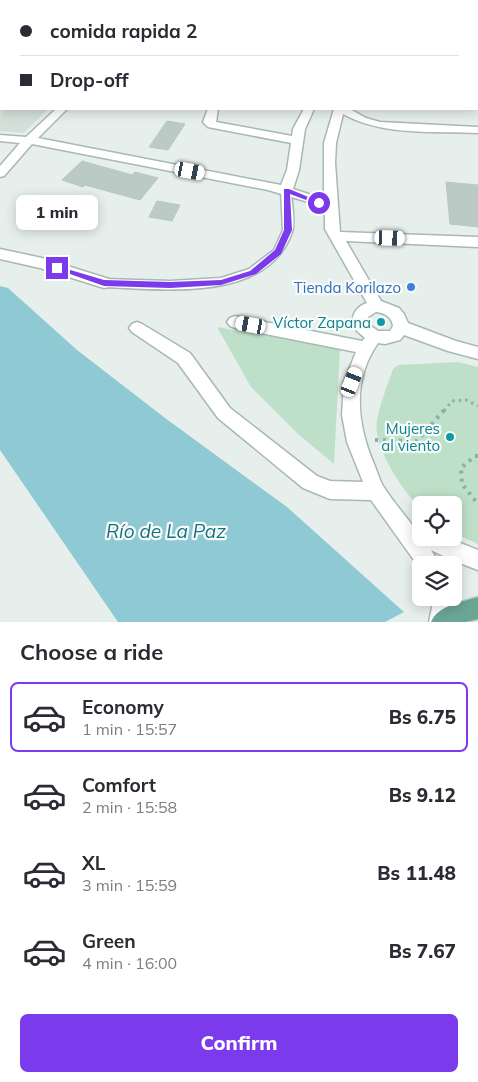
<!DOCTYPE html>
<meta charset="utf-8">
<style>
body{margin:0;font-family:Mulish,sans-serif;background:#f7f7f7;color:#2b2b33;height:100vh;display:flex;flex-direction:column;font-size:19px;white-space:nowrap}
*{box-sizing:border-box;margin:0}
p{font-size:16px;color:#7c7c81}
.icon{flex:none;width:28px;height:28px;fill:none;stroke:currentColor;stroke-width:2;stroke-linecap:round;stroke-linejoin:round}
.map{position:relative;height:622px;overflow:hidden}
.side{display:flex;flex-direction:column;background:#fff;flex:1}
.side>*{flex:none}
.top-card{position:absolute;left:0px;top:0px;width:479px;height:110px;box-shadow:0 2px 12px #0003;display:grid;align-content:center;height:110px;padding:0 20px;background:#fff}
.tools{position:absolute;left:412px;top:496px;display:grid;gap:10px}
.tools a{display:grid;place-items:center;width:50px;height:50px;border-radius:8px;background:#fff;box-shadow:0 2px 12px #0003;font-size:25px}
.end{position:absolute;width:22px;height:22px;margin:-11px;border:6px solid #7c3aed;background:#fff;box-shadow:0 0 0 2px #fff}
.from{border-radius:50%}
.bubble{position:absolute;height:35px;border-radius:8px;background:#fff;box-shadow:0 2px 12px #0003;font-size:16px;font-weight:800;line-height:35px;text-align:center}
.car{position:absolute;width:15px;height:30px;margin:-15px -8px;border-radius:6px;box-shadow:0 0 4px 1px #0007;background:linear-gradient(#fff 24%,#345 0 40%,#fff 0 76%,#345 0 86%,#fff 0)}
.top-card b{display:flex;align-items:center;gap:18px;height:48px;font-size:19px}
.top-card b+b{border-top:1px solid #e1e1e2}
.top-card i{width:12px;height:12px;background:#2b2b33}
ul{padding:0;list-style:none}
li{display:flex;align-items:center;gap:15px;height:70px;margin:0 10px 8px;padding:0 10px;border:2px solid transparent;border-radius:8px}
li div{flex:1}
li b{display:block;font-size:19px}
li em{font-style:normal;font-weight:800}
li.current{border-color:#7c3aed}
li>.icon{width:45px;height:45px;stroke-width:1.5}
h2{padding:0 20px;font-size:22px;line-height:60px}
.action{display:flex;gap:10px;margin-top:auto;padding:10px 20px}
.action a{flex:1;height:58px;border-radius:8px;background:#7c3aed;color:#fff;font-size:20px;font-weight:800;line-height:58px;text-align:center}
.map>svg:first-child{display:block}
.built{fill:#d4dfda}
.green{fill:#bfe0c8}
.water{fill:#8ec9d4}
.building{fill:#bbcac4;stroke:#b8c9c2}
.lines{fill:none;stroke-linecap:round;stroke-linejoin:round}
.lane-casing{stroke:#a8b8b2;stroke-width:3}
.street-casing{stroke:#a8b8b2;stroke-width:3}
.primary-casing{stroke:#c2cac8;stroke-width:3}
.path-far1{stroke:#86b3a5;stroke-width:3;stroke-dasharray:2.5 4;stroke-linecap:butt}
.path{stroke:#86b3a5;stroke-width:4;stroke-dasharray:3 5;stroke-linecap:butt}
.lane{fill:#fff;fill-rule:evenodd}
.street{fill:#fff;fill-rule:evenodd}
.primary{fill:#6aa596;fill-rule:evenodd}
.route{fill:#7c3aed}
.shop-dot{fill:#3f7fe0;stroke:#f7fbf9;stroke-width:2}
.culture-dot{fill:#0f9aa8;stroke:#f7fbf9;stroke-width:2}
.labels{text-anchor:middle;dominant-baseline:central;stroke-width:4.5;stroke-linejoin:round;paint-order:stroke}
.shop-label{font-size:15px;fill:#366cbe;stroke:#f7fbf9;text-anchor:end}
.culture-label{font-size:15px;fill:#0d838f;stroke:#f7fbf9;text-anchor:end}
.near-water-label{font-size:19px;font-style:italic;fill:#1c6f80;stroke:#f7fbf9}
</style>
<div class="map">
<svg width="478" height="622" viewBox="0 0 478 622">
<rect width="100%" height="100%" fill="#e6efeb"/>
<!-- built -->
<path class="built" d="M1,57V109H48L24,133L0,131Z"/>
<!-- green -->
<g class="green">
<path d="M217,327L340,348L334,464L298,434L251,387Z"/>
<path d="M458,362L478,367V544L454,533V505H421V509C404,492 380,457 377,433C374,416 388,385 393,369L398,365Z"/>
</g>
<!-- water -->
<path class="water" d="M0,286L8,288L77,350L165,418L287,507L404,612L385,622H118L0,450Z"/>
<!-- building -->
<g class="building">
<path d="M167,121L185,124L168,150L149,147Z"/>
<path d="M82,161L132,175L135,172L158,178L140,200L85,185L83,187L62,180Z"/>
<path d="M446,182L478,185V227L450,224Z"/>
<path d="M157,201L180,205L172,221L149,217Z"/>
</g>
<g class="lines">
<!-- lane casing -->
<g class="lane-casing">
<g id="lane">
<path d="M254,0H262V1H255Z"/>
<path d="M286,187L291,190C291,202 296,221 292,232C268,303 163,289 104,287L99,283L104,279L170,281L221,278L249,269L274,250L283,230L281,190Z"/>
</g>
</g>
<!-- street casing -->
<g class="street-casing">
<g id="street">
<path d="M0,4L1,5V12L0,11Z"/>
<path d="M56,109H67L38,138L281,185L287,170L291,143L208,127L203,122L208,109H218L216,122L292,136L293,129L304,109H314L305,129L299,170L293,189L324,199V143L334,109H350L366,118L380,122L478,127V133C434,131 382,136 343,114L336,143L335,163L340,232L478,237V247L346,241L381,301L399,308L404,314L408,323L456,341L478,347V359L448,351L404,335L400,340L385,344L378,343C352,380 357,424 374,464C377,471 379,479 383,486C394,503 408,519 420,535L421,533V538H448L478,550V570L449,559L431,550L440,565H421V570L371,500L330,499L303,488L218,418L178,363L132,332L129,328L132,324L137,322L142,324L190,353L230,408L317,476L330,481L363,482L347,442L342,415L344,382L356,352L235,328L230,326L227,322L230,318L235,316L362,341L365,338L357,331L352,321C354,311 358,306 367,303L325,229V207L268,190L32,144L4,176L0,177V166L20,143L0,141V135L26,137ZM376,312C385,313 392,317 393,326L390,331H378L368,324V317Z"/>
<path d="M0,249L42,258L109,279L111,283L109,287L104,288L40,268L0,259Z"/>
<path d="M454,596L455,601L451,622H429L434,598Z"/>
</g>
</g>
<!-- primary casing -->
<g class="primary-casing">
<path id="primary" d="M478,597V619L466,622H431C438,605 462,602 478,597Z"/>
</g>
<!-- path-far1 -->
<path class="path-far1" d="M444,411L452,401L466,400L478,406"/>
<!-- path -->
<g class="path">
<path d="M375,440L417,441L445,409"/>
<path d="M478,456H475L461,468L462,484L478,504"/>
</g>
<!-- lane -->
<use href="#lane" class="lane"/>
<!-- street -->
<use href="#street" class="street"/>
<!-- primary -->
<use href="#primary" class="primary"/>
</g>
<!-- route -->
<path class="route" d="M284,189H289L323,203L317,204L290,194L292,230L281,254L256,274L221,285L170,288L104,286L53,268L57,266L104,280L170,282L221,280L250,271L275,250L284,230Z"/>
<!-- markers -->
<circle class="shop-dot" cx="411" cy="287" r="5"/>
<g class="culture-dot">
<circle cx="381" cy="322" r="5"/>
<circle cx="450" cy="437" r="5"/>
</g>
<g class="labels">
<!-- shop labels -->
<g class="shop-label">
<text x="401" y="287">Tienda Korilazo</text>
</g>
<!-- culture labels -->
<g class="culture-label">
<text x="371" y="322">Víctor Zapana</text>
<text x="440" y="428">Mujeres<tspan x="440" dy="17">al viento</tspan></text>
</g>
<!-- near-water labels -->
<g class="near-water-label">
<text x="166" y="531">Río de La Paz</text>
</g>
</g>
</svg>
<div class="tools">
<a><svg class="icon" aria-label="locate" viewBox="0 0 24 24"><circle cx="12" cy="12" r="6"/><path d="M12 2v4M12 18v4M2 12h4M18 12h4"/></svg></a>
<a><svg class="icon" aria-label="layers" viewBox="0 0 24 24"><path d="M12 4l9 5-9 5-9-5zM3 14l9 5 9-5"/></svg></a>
</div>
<i class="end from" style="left:319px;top:203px"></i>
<i class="end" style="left:57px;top:268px"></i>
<div class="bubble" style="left:16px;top:195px;width:82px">1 min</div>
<i class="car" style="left:190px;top:171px;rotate:101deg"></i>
<i class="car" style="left:390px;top:238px;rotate:92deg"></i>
<i class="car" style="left:251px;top:325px;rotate:280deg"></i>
<i class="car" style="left:352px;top:382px;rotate:22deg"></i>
<div class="top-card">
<b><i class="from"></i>comida rapida 2</b>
<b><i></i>Drop-off</b>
</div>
</div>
<section class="side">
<h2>Choose a ride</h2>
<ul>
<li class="current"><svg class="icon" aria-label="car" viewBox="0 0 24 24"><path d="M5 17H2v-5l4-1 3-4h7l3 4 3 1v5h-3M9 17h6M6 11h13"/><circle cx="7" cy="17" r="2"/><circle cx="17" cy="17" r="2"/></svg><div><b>Economy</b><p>1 min · 15:57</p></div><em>Bs 6.75</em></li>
<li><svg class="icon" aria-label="car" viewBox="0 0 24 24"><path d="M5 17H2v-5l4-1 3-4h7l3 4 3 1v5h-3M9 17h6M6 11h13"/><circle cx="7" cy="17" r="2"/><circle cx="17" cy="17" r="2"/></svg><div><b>Comfort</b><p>2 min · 15:58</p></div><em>Bs 9.12</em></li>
<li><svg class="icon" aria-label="car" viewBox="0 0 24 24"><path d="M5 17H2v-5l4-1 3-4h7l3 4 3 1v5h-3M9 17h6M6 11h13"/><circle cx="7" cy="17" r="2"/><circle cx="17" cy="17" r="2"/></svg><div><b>XL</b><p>3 min · 15:59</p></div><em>Bs 11.48</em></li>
<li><svg class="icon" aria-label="car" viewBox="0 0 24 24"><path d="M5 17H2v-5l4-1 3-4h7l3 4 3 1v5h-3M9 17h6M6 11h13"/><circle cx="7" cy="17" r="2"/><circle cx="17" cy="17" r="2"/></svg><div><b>Green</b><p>4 min · 16:00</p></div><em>Bs 7.67</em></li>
</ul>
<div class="action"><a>Confirm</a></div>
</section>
